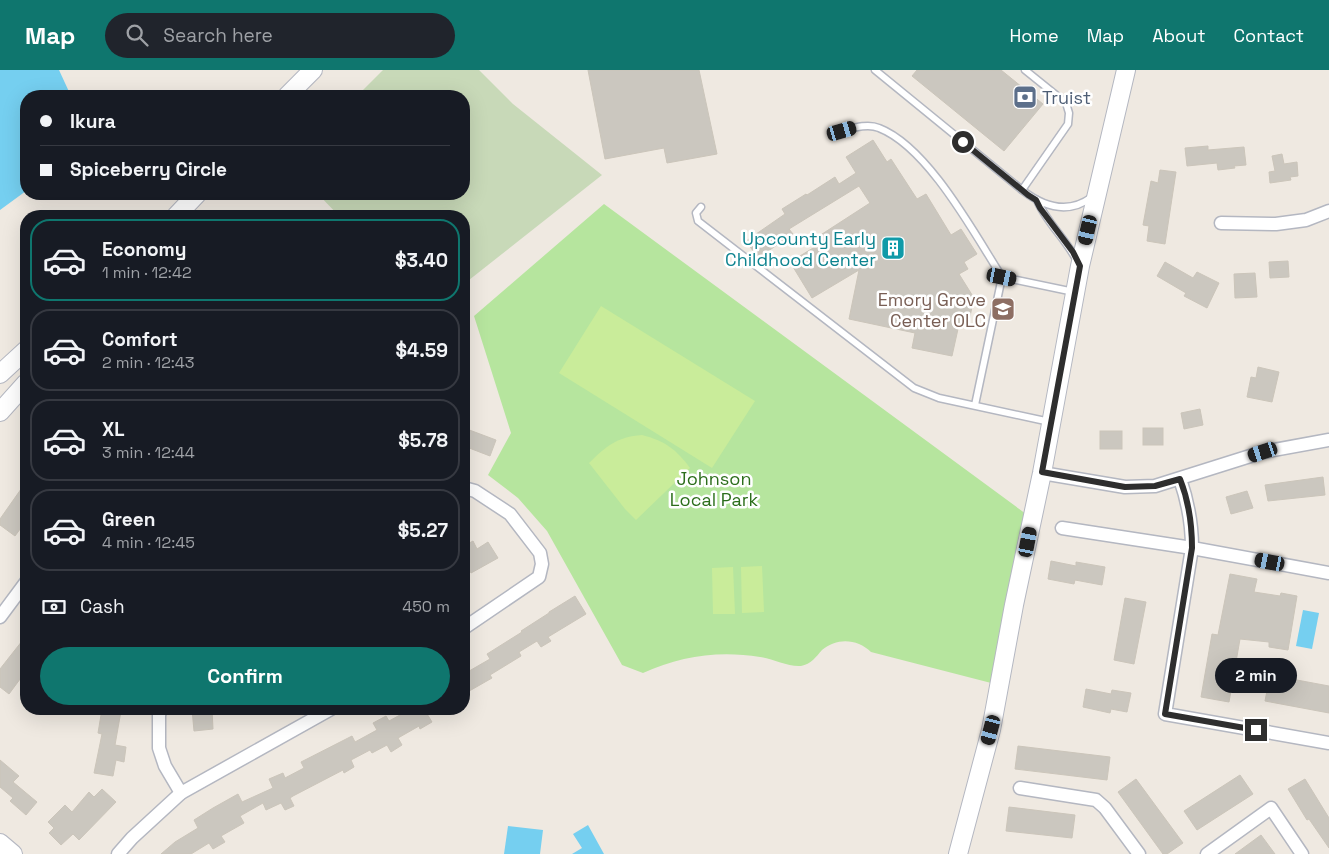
<!DOCTYPE html>
<meta charset="utf-8">
<style>
body{margin:0;font-family:"Space Grotesk",sans-serif;background:#20242c;color:#f1f3f6;height:100vh;display:flex;flex-direction:column;font-size:19px;white-space:nowrap}
*{box-sizing:border-box;margin:0}
p{font-size:16px;color:#9ea1a6}
.icon{flex:none;width:28px;height:28px;fill:none;stroke:currentColor;stroke-width:2;stroke-linecap:round;stroke-linejoin:round}
.map{position:relative;flex:1;overflow:hidden}
.panel{position:absolute;left:20px;top:140px;width:450px;height:505px;display:flex;flex-direction:column;background:#171b24;border-radius:20px;box-shadow:0 5px 20px #0002}
.panel>*{flex:none}
.top-card{position:absolute;left:20px;top:20px;width:450px;height:110px;border-radius:20px;box-shadow:0 5px 20px #0002;display:grid;align-content:center;height:110px;padding:0 20px;background:#171b24}
.end{position:absolute;width:22px;height:22px;margin:-11px;border:6px solid #2e2e2e;background:#fff;box-shadow:0 0 0 2px #fff}
.from{border-radius:50%}
.bubble{position:absolute;height:35px;border-radius:18px;background:#171b24;box-shadow:0 5px 20px #0002;font-size:16px;font-weight:700;line-height:35px;text-align:center}
.car{position:absolute;width:15px;height:30px;margin:-15px -8px;border-radius:6px;box-shadow:0 0 4px 1px #0007;background:linear-gradient(#222 24%,#8ab4d8 0 40%,#222 0 76%,#8ab4d8 0 86%,#222 0)}
.top-card b{display:flex;align-items:center;gap:18px;height:48px;font-size:19px}
.top-card b+b{border-top:1px solid #363941}
.top-card i{width:12px;height:12px;background:#f1f3f6}
ul{padding:9px 0 0;list-style:none}
li{display:flex;align-items:center;gap:15px;height:82px;margin:0 10px 8px;padding:0 10px;border:2px solid #363941;border-radius:20px}
li div{flex:1}
li b{display:block;font-size:19px}
li em{font-style:normal;font-weight:700}
li.current{border-color:#0f766e}
li>.icon{width:45px;height:45px;stroke-width:1.5}
.pay{display:flex;align-items:center;gap:12px;height:55px;padding:0 20px;font-size:19px}
.pay p{margin-inline-start:auto}
.button{display:flex;gap:10px;margin-top:auto;padding:10px 20px}
.button a{flex:1;height:58px;border-radius:30px;background:#0f766e;color:#fff;font-size:20px;font-weight:700;line-height:58px;text-align:center}
header{display:flex;align-items:center;gap:30px;box-sizing:border-box;height:70px;padding:0 25px;background:#0f766e;color:#fff}
header strong{font-size:24px}
nav{display:flex;gap:28px;margin-inline-start:auto;font-size:18px}
.search{width:350px;height:45px;background:#20242c;display:flex;align-items:center;gap:12px;box-sizing:border-box;padding:0 18px;border-radius:28px;color:#9ea1a6;font-size:19px}
.map>svg:first-child{display:block}
.green{fill:#b6e59e}
.cemetery{fill:#c8d9b8}
.pitch{fill:#c9ec9a}
.water{fill:#75cff0}
.building{fill:#cbc7bf;stroke:#cbc5ba}
.lines{fill:none;stroke-linecap:round;stroke-linejoin:round}
.lane-casing{stroke:#b4b7c1;stroke-width:9}
.street-casing{stroke:#b4b7c1;stroke-width:15}
.secondary-casing{stroke:#b4b7c1;stroke-width:20}
.lane{stroke:#fff;stroke-width:6}
.street{stroke:#fff;stroke-width:12}
.secondary{stroke:#fff;stroke-width:18}
.route{stroke:#2e2e2e;stroke-width:6}
.labels{text-anchor:middle;dominant-baseline:central;stroke-width:5;stroke-linejoin:round;paint-order:stroke}
.service-label{font-size:18px;fill:#4e5e75;stroke:#fff;text-anchor:start}
.culture-label{font-size:18px;fill:#0d838f;stroke:#fff;text-anchor:end}
.education-label{font-size:18px;fill:#785e54;stroke:#fff;text-anchor:end}
.park-label{font-size:18px;fill:#2c6e1b;stroke:#fff}
</style>
<header>
<strong>Map</strong>
<div class="search"><svg class="icon" aria-label="search" viewBox="0 0 24 24"><circle cx="10" cy="10" r="6"/><path d="M15 15l6 6"/></svg>Search here</div>
<nav><a>Home</a><a>Map</a><a>About</a><a>Contact</a></nav>
</header>
<div class="map">
<svg width="1329" height="784" viewBox="0 0 1329 784">
<rect width="100%" height="100%" fill="#efe9e1"/>
<!-- green -->
<path class="green" d="M604,134L1026,444L995,614L871,582C858,569 837,567 822,580C816,587 811,594 801,596C788,597 773,589 760,587C719,580 680,586 643,603L622,595L547,461L518,428L488,405L511,363L474,246Z"/>
<!-- cemetery -->
<path class="cemetery" d="M383,0H479L513,34L602,105L464,214V146H339L318,124H464V26H357Z"/>
<!-- pitch -->
<g class="pitch">
<path d="M601,236L755,331L712,398L559,303Z"/>
<path d="M642,365C665,371 676,379 690,398L636,450L625,439L589,393C606,376 617,367 642,365Z"/>
<path d="M762,496L764,542L742,543L741,497Z"/>
<path d="M733,497L735,544H713L712,498Z"/>
</g>
<!-- water -->
<g class="water">
<path d="M0,0H59L71,26H26V121L0,140Z"/>
<path d="M1303,540L1319,543L1312,579L1296,576Z"/>
<path d="M588,755L604,784H572L582,778L573,764Z"/>
<path d="M508,756L543,760L540,784H504Z"/>
</g>
<!-- building -->
<g class="building">
<path d="M588,0H699L717,84L667,93L664,78L605,89Z"/>
<path d="M917,0H1001L1043,34L1004,81L912,6Z"/>
<path d="M873,70L887,92L891,89L917,129L926,124L951,165L961,159L977,184L964,192L968,199L959,204L974,228L969,251L960,250L952,286L912,278L915,263L849,249L859,200L812,228L790,192L823,172L819,166L870,133L859,116L789,159L793,164L758,188L746,171L785,144L782,139L806,124L807,125L835,107L839,114L856,103L846,87Z"/>
<path d="M1208,76V80L1244,77L1246,95L1234,96L1235,98L1218,100L1217,93L1187,96L1185,78Z"/>
<path d="M1282,84L1284,94L1297,92L1298,106L1290,107L1291,110L1270,113L1269,102L1275,101L1272,86Z"/>
<path d="M1160,100L1176,102L1165,174L1147,171L1149,156L1143,155L1151,111L1158,113Z"/>
<path d="M1288,191L1289,207L1270,208L1269,192Z"/>
<path d="M1165,192L1193,208L1197,202L1219,213L1207,238L1184,226L1186,223L1157,206Z"/>
<path d="M1255,203L1257,227L1235,228L1234,204Z"/>
<path d="M1258,297L1279,302L1272,332L1247,327L1251,307L1256,308Z"/>
<path d="M1200,339L1203,355L1184,359L1181,343Z"/>
<path d="M464,358L496,370L490,386L464,376Z"/>
<rect x="1143" y="358" width="20" height="17"/>
<rect x="1100" y="361" width="22" height="18"/>
<path d="M1323,407L1325,425L1268,431L1265,415Z"/>
<path d="M26,412V451L15,466L0,455V449Z"/>
<path d="M1247,421L1253,438L1231,444L1226,427Z"/>
<path d="M473,471L477,479L488,472L498,488L471,503L464,490V476Z"/>
<path d="M1051,491L1076,496V492L1105,497L1102,515L1075,510L1074,514L1048,509Z"/>
<path d="M1230,504L1257,509L1254,522L1280,526L1281,523L1297,526L1288,580L1269,577V572L1240,569L1229,632L1201,627L1212,564L1218,565Z"/>
<path d="M575,526L586,544L548,567L551,571L541,577L537,571L519,582L521,586L490,605L492,608L464,624V604L490,589L487,584L522,562L521,561L549,543V542Z"/>
<path d="M1125,528L1146,532L1134,594L1114,590Z"/>
<path d="M26,566V601L9,624L0,617V599Z"/>
<path d="M1270,605L1329,616V643L1265,631Z"/>
<path d="M1086,619L1111,624L1112,620L1131,623L1127,642L1111,639L1110,643L1083,637Z"/>
<path d="M102,639L121,641L115,675L126,677L124,692L116,690L113,706L94,703L102,664L98,663Z"/>
<path d="M192,639H212L213,659L194,661Z"/>
<path d="M411,639H424L432,652L420,659L419,656L398,668L402,675L391,682L387,675L372,683L370,680L351,690L354,697L344,703L343,700L293,726L290,728L294,736L285,740L281,733L266,740L263,733L240,746L244,753L221,766L225,772L213,779L209,773L191,784H161L175,772L198,758L194,750L213,738L238,724L242,732L273,718L269,709L283,703L285,708L304,698L301,692L352,666L355,672L377,660L373,653L386,646L389,651Z"/>
<path d="M1018,676L1110,687L1107,710L1015,699Z"/>
<path d="M0,690L19,706L13,712L37,732L26,745L10,731L13,728L0,717Z"/>
<path d="M1240,705L1253,724L1197,760L1184,741Z"/>
<path d="M1136,709L1183,773L1167,784H1163L1118,722Z"/>
<path d="M1305,709L1329,748V778L1309,749L1307,750L1288,719Z"/>
<path d="M102,719L116,732L79,770L73,764L61,775L49,763L54,758L48,752L65,735L72,742L89,722L94,727Z"/>
<path d="M1009,737L1075,745L1072,768L1006,761Z"/>
<path d="M1261,765L1275,784H1235Z"/>
</g>
<g class="lines">
<!-- lane casing -->
<g class="lane-casing">
<g id="lane">
<path d="M875,0L1022,120C1044,137 1068,145 1092,127"/>
<path d="M842,61C853,58 868,53 879,58C928,77 974,163 1002,207"/>
<path d="M1022,120L1068,54L1069,43L1066,33L1025,0"/>
<path d="M1037,130C1046,152 1066,169 1077,191"/>
<path d="M701,137L696,143L698,151L914,318L939,328L1050,352"/>
<path d="M975,335L1002,207L1074,222"/>
</g>
</g>
<!-- street casing -->
<g class="street-casing">
<g id="street">
<path d="M1221,153L1276,154L1306,150L1329,141"/>
<path d="M1042,403L1125,417L1155,416L1263,382L1329,370"/>
<path d="M1180,409C1188,432 1192,453 1192,478L1165,644L1329,673"/>
<path d="M464,418L475,421L510,444L540,483L542,494L539,507L464,558"/>
<path d="M1062,458L1192,478L1329,503"/>
<path d="M0,547L26,512"/>
<path d="M162,639L159,644V678L165,696L181,723"/>
<path d="M1020,718L1096,730L1105,738L1139,784"/>
<path d="M118,784L132,768L181,723L331,639"/>
<path d="M1207,784L1271,738L1302,784"/>
</g>
</g>
<!-- secondary casing -->
<g class="secondary-casing">
<g id="secondary">
<path d="M287,26L313,0"/>
<path d="M176,146L197,124"/>
<path d="M0,304L26,280"/>
<path d="M0,342L26,313"/>
<path d="M0,773L13,784"/>
<path d="M958,784L991,660L1014,535L1042,403L1080,196L1126,0"/>
</g>
</g>
<!-- lane -->
<use href="#lane" class="lane"/>
<!-- street -->
<use href="#street" class="street"/>
<!-- secondary -->
<use href="#secondary" class="secondary"/>
</g>
<g class="lines">
<!-- route -->
<path class="route" d="M963,72L1028,125L1036,130L1040,138L1073,182L1080,196L1042,402L1125,417L1155,416L1180,409C1189,432 1192,453 1192,478L1165,644L1256,660"/>
</g>
<!-- icons -->
<defs>
<g id="bank-square" transform="scale(1.25)"><rect x="-9" y="-9" width="18" height="18" rx="4" fill="#5c6f8a" stroke="#fff"/><path d="M-6-4H6V4H-6ZM0-2.3a2.3 2.3 0 1 0 0 4.6a2.3 2.3 0 1 0 0-4.6Z" fill="#fff"/></g>
<g id="building-square" transform="scale(1.25)"><rect x="-9" y="-9" width="18" height="18" rx="4" fill="#0f9aa8" stroke="#fff"/><path d="M-4-6H4V6H1V3H-1V6H-4ZM-2.5-4.3h1.7v1.8h-1.7ZM.8-4.3h1.7v1.8H.8ZM-2.5-1h1.7V.8h-1.7ZM.8-1h1.7V.8H.8Z" fill="#fff"/></g>
<g id="school-square" transform="scale(1.25)"><rect x="-9" y="-9" width="18" height="18" rx="4" fill="#8d6e63" stroke="#fff"/><path d="M0-5L7-2L0 1L-7-2ZM-4 1L0 2.5L4 1V4Q0 6-4 4Z" fill="#fff"/></g>
</defs>
<g fill-rule="evenodd">
<use href="#bank-square" x="1025" y="27"/>
<use href="#building-square" x="893" y="178"/>
<use href="#school-square" x="1003" y="239"/>
</g>
<g class="labels">
<!-- service labels -->
<g class="service-label">
<text x="1042" y="27">Truist</text>
</g>
<!-- culture labels -->
<g class="culture-label">
<text x="876" y="168">Upcounty Early<tspan x="876" dy="21">Childhood Center</tspan></text>
</g>
<!-- education labels -->
<g class="education-label">
<text x="986" y="229">Emory Grove<tspan x="986" dy="21">Center OLC</tspan></text>
</g>
<!-- park labels -->
<g class="park-label">
<text x="714" y="408">Johnson<tspan x="714" dy="21">Local Park</tspan></text>
</g>
</g>
</svg>
<i class="end from" style="left:963px;top:72px"></i>
<i class="end" style="left:1256px;top:660px"></i>
<div class="bubble" style="left:1215px;top:588px;width:82px">2 min</div>
<i class="car" style="left:842px;top:61px;rotate:74deg"></i>
<i class="car" style="left:1088px;top:160px;rotate:193deg"></i>
<i class="car" style="left:1002px;top:207px;rotate:102deg"></i>
<i class="car" style="left:1263px;top:382px;rotate:252deg"></i>
<i class="car" style="left:1028px;top:472px;rotate:11deg"></i>
<i class="car" style="left:1270px;top:492px;rotate:281deg"></i>
<i class="car" style="left:991px;top:660px;rotate:195deg"></i>
<div class="top-card">
<b><i class="from"></i>Ikura</b>
<b><i></i>Spiceberry Circle</b>
</div>
<section class="panel">
<ul>
<li class="current"><svg class="icon" aria-label="car" viewBox="0 0 24 24"><path d="M5 17H2v-5l4-1 3-4h7l3 4 3 1v5h-3M9 17h6M6 11h13"/><circle cx="7" cy="17" r="2"/><circle cx="17" cy="17" r="2"/></svg><div><b>Economy</b><p>1 min · 12:42</p></div><em>$3.40</em></li>
<li><svg class="icon" aria-label="car" viewBox="0 0 24 24"><path d="M5 17H2v-5l4-1 3-4h7l3 4 3 1v5h-3M9 17h6M6 11h13"/><circle cx="7" cy="17" r="2"/><circle cx="17" cy="17" r="2"/></svg><div><b>Comfort</b><p>2 min · 12:43</p></div><em>$4.59</em></li>
<li><svg class="icon" aria-label="car" viewBox="0 0 24 24"><path d="M5 17H2v-5l4-1 3-4h7l3 4 3 1v5h-3M9 17h6M6 11h13"/><circle cx="7" cy="17" r="2"/><circle cx="17" cy="17" r="2"/></svg><div><b>XL</b><p>3 min · 12:44</p></div><em>$5.78</em></li>
<li><svg class="icon" aria-label="car" viewBox="0 0 24 24"><path d="M5 17H2v-5l4-1 3-4h7l3 4 3 1v5h-3M9 17h6M6 11h13"/><circle cx="7" cy="17" r="2"/><circle cx="17" cy="17" r="2"/></svg><div><b>Green</b><p>4 min · 12:45</p></div><em>$5.27</em></li>
</ul>
<div class="pay"><svg class="icon" aria-label="cash" viewBox="0 0 24 24"><path d="M3 7h18v10H3z"/><circle cx="12" cy="12" r="2"/></svg>Cash<p>450 m</p></div>
<div class="button"><a>Confirm</a></div>
</section>
</div>
